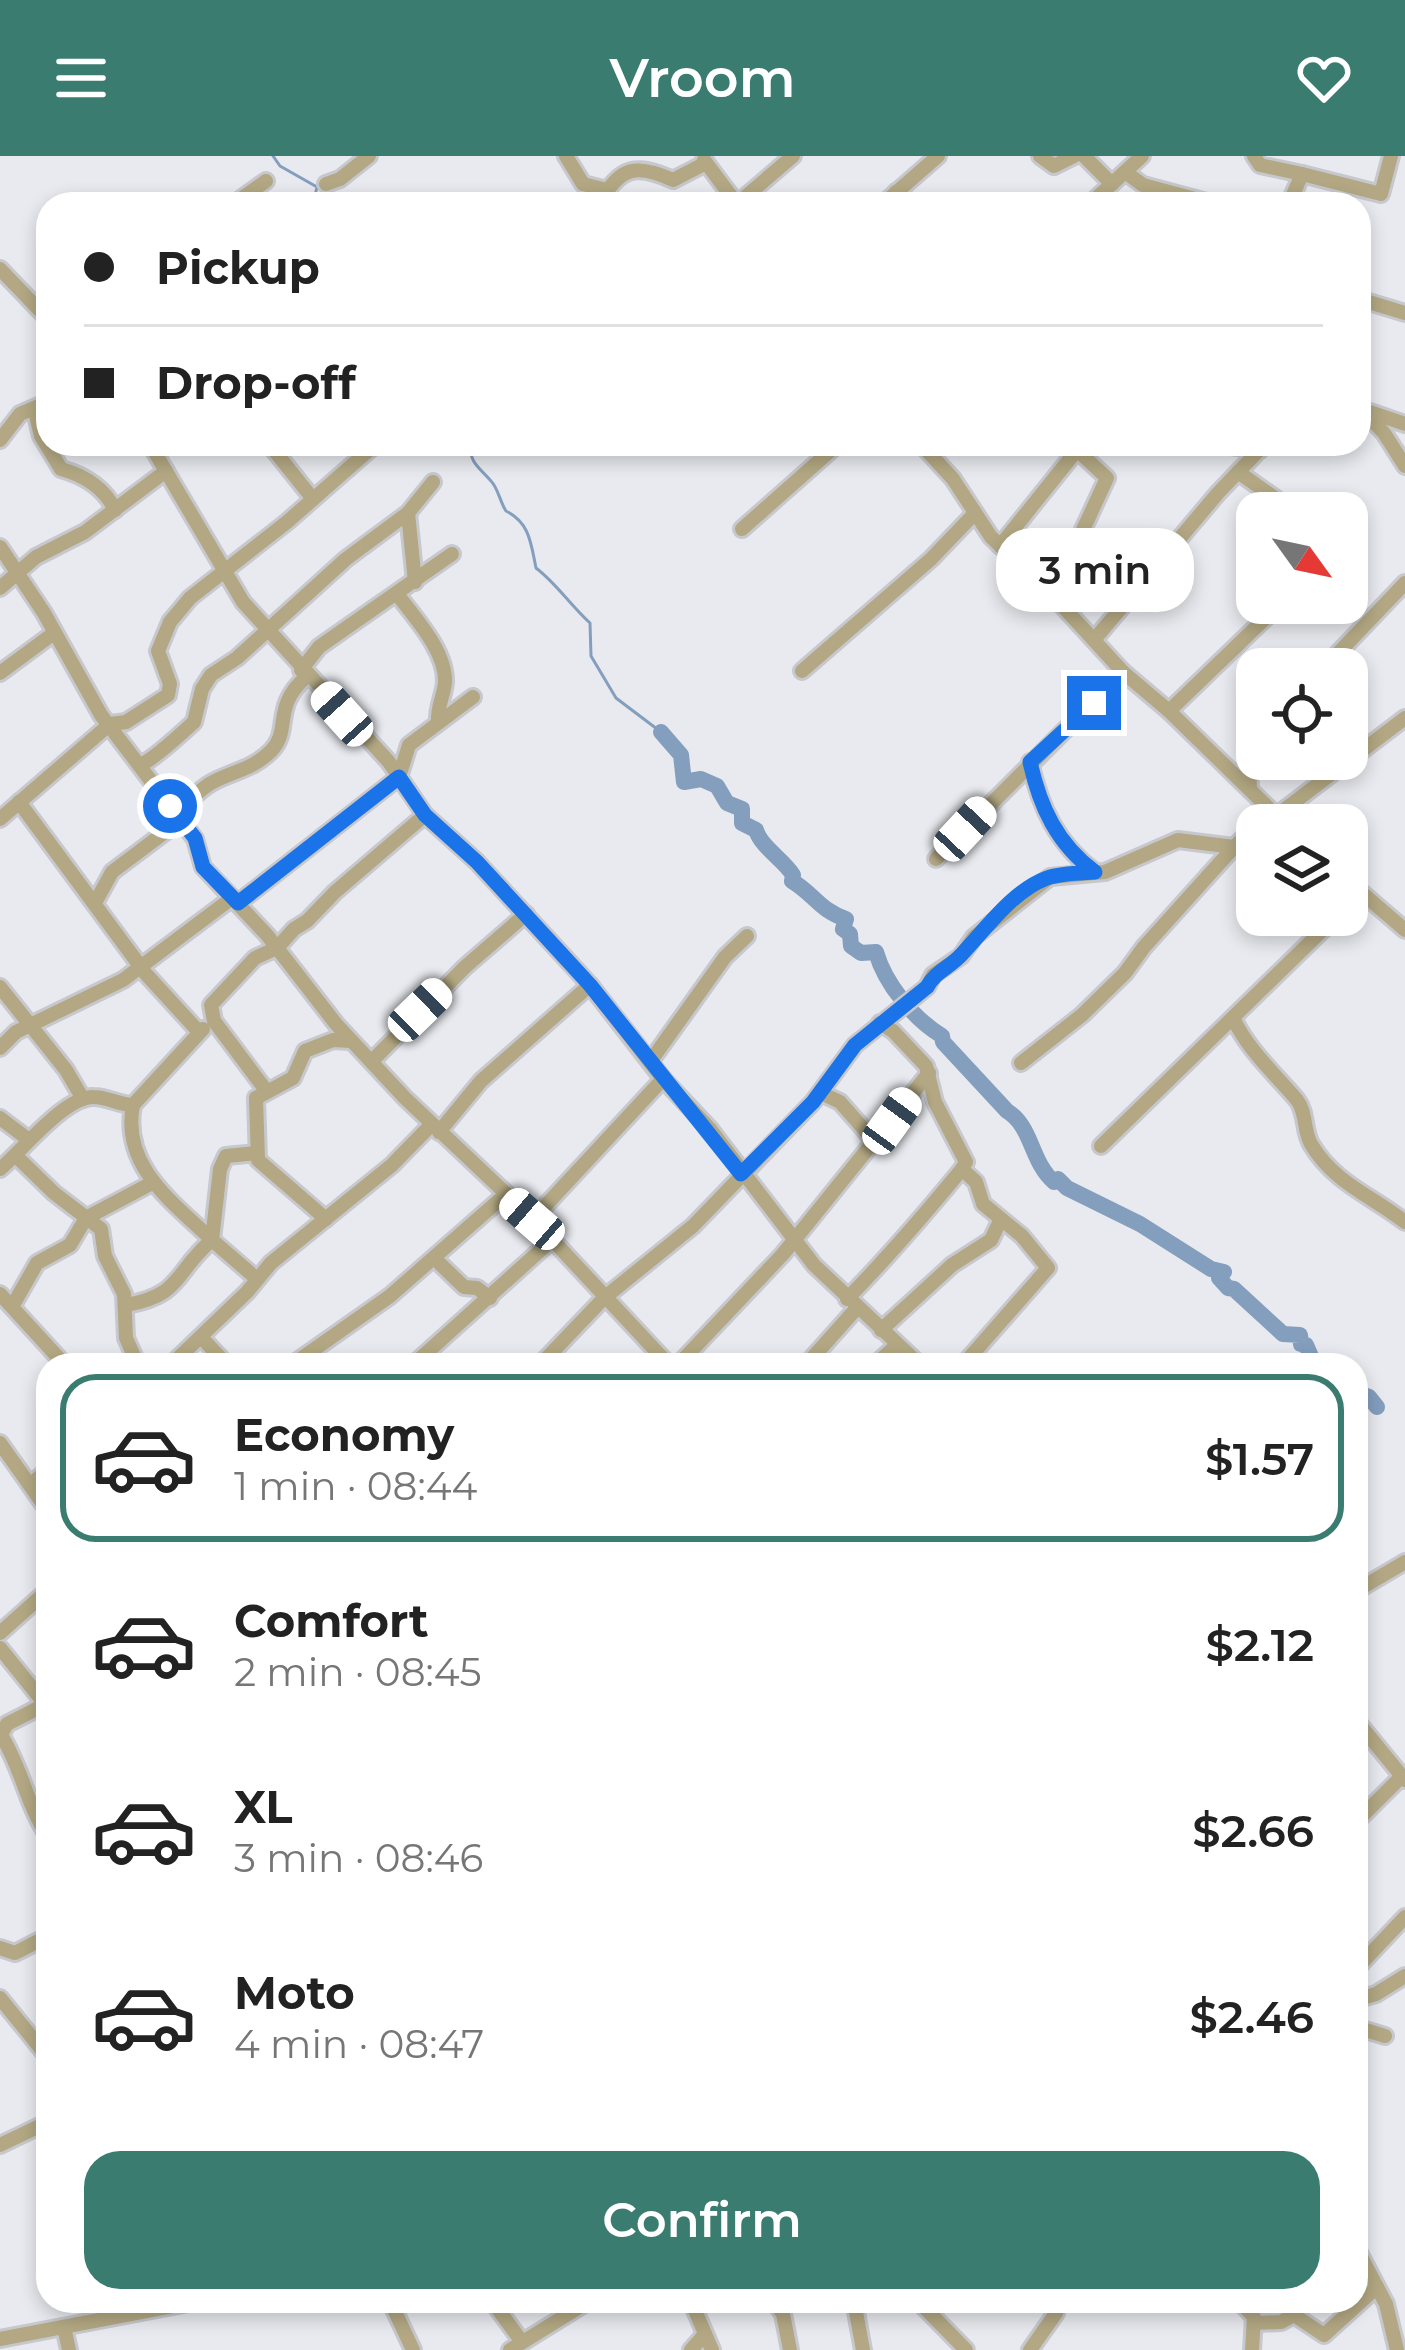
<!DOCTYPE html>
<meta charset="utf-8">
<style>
body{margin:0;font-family:Montserrat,sans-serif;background:#f2f2f2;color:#222;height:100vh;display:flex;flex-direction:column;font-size:45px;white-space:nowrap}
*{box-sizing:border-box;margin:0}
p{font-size:39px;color:#767676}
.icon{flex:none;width:66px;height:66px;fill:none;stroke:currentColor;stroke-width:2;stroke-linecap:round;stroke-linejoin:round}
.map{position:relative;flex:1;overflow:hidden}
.panel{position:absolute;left:36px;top:1197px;width:1332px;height:960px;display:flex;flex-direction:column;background:#fff;border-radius:36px;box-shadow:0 6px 18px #0003}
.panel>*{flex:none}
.hud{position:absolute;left:36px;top:36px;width:1335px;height:264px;border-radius:36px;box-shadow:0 6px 18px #0003;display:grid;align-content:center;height:264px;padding:0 48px;background:#fff}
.needle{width:78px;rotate:123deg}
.buttons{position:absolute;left:1236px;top:336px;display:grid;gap:24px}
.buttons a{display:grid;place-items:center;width:132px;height:132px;border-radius:24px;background:#fff;box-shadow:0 6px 18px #0003;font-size:60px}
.end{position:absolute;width:54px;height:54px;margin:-27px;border:15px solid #1a73e8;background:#fff;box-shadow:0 0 0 6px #fff}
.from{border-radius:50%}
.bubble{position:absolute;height:84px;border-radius:36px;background:#fff;box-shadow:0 6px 18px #0003;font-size:39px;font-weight:600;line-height:84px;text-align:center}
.car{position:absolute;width:36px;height:72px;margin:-36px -18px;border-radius:15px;box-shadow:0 0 9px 3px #0007;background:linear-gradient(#fff 24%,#345 0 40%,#fff 0 76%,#345 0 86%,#fff 0)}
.hud b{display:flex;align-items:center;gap:42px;height:114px;font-size:45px}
.hud b+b{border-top:3px solid #e0e0e0}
.hud i{width:30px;height:30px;background:#222}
ul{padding:21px 0 0;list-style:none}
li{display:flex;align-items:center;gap:36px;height:168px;margin:0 24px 18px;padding:0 24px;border:6px solid transparent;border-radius:36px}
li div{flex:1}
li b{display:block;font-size:45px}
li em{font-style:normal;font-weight:600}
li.on{border-color:#3a7d70}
li>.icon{width:108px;height:108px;stroke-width:1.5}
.cta{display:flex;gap:24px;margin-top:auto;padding:24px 48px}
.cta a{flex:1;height:138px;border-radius:36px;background:#3a7d70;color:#fff;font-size:48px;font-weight:600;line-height:138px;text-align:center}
header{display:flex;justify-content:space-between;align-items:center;height:156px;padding:0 48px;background:#3a7d70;color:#fff;font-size:54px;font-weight:600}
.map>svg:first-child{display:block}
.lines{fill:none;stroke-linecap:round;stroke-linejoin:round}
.stream{stroke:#849ebe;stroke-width:3}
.river{stroke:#849ebe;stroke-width:16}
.minor-casing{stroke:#c7c8cd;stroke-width:20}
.minor{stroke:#b3a883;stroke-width:14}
.route{stroke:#1a73e8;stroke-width:15}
</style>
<header><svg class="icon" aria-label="menu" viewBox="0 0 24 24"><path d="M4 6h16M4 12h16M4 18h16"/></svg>Vroom<svg class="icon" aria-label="heart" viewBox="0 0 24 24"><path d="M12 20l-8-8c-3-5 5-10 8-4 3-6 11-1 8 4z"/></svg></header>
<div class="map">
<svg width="1405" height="2194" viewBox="0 0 1405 2194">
<rect width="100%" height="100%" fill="#e9eaef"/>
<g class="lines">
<!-- stream -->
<g class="stream">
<path d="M273,0L280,10L317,31L313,48"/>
<path d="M470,288C470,308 479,311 491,325C498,332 500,346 506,355C530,367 531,388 536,412C557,428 570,449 590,467L591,500L616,542L661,576"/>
</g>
<!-- river -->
<g class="river">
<path d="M661,576L681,599L684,626L701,623L717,630L727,647L742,653V667L756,674C761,691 784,704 793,719L792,725C814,738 819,754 846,763L843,773L850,778L851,790L861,797L876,796C885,828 914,863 942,880L943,886L1007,955C1033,971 1030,1005 1054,1026L1058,1023L1067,1032L1140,1068L1211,1113L1224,1116L1219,1122L1228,1132L1234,1133L1283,1178L1300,1179L1301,1188L1306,1189L1312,1203L1329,1209"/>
<path d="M1356,1236L1369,1241L1377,1251"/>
</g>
<!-- minor casing -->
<g class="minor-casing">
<g id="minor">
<path d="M566,0L583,28L607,34"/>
<path d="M1040,0L1054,10L1074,0"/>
<path d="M1084,0L1112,28"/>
<path d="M1254,0L1260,9L1302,18"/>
<path d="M704,4L737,48"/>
<path d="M1125,16L1143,29L1214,48"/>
<path d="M326,28L340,23L369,0"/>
<path d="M896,36L912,48"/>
<path d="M234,48L266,25"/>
<path d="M600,48C619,9 638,8 673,24L706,7"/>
<path d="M737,48L793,0"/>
<path d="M883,48L938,0"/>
<path d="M1090,48L1142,0"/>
<path d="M1289,48L1302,18L1381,38L1391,0"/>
<path d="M0,113L48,163"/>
<path d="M1359,143L1405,157"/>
<path d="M1359,250L1384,277L1405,310"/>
<path d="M35,255L41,280L61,313C83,319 104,331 115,354"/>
<path d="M1370,256L1405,268"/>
<path d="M0,284L20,258L48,246"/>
<path d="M150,288L243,446L389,606L425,659L477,706L590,829L663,923L710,973L814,1109L920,1209"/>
<path d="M269,288L313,343"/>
<path d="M921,288L953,323L991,381L1045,431L1123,516L1169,555L1286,669"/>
<path d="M1217,288L1260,294"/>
<path d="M1077,294L1107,322L1082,376L1144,425"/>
<path d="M1238,316L1296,357"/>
<path d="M408,357L415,426"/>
<path d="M742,373L838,288"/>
<path d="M1000,390L1077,294L1076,288"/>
<path d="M0,391L44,457L101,559L195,683L203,711L267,779L336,868L405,942L533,1063L669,1209"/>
<path d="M0,432L36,401L85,376L166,315"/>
<path d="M397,438C415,462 446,495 445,526C444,540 437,550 438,566"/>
<path d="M1094,484L1218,337L1265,288"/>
<path d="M1323,513L1405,427"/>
<path d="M301,514L319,491L452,398"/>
<path d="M802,515L931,403L975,357"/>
<path d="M0,517L54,477"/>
<path d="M1169,555L1281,447"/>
<path d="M1030,606C1040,651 1057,688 1095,716"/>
<path d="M142,608C154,603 182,577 194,566L202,533L211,519L237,502L346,403L408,357L433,326"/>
<path d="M1250,634L1249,603L1257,589"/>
<path d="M19,646L146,818L199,876"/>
<path d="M176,658C187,648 199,633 213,626C234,615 253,613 271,595C292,574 271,551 307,520"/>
<path d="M0,663L110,568L126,566L168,539L170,528L158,495L170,466L190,442L287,366L376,288"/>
<path d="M1257,669L1276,660L1405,562"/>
<path d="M936,703L1123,516"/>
<path d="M1347,724L1405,774"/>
<path d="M95,747L112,716L181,664"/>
<path d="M238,747L399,621L409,589L473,541"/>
<path d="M1347,750L1362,738"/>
<path d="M0,831L66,914L83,943"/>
<path d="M1233,862C1248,894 1275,918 1297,944C1307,957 1303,974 1311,988C1334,1027 1372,1040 1405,1066"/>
<path d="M880,867L893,875L926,910L935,946L966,1006L962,1013L976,1026L983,1048L1022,1080L1048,1112L963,1209"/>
<path d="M0,892L16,876L123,824L232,742"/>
<path d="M372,905L465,811L526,758"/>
<path d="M650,906L725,801L747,780"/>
<path d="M1021,907L1082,859L1125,817L1144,791L1234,691"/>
<path d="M265,933L214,865L211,849L255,802L277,792L294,773L307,765L335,736L425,659"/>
<path d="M821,937L840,946L876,987"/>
<path d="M0,962L29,984"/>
<path d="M439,976L481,925L590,829"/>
<path d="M1101,990L1338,759"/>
<path d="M257,997L226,1000L220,1013L212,1084L257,1123"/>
<path d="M16,1000L54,1037L101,1073L105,1100L124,1138L126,1182L138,1209"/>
<path d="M0,1013C22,995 65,940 94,941C107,941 120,949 133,949L203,873"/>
<path d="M326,1063L258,1004L256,942L293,922L305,895L333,884L351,885"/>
<path d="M533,1063L663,923"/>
<path d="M434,1102L464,1131L477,1132L490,1142"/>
<path d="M0,1138L65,1209"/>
<path d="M847,1143C888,1101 925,1058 962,1013"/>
<path d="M13,1149L37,1107L70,1089L86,1062L152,1027"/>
<path d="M126,1149C183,1139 174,1116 212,1084C174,1047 121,1011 133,949"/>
<path d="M881,1174L952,1109L991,1084L1000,1065"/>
<path d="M202,1182L227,1209"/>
<path d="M171,1209L247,1136L271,1107L392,1009L431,969"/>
<path d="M292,1209L390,1140L505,1039"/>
<path d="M413,1209L553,1083"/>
<path d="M540,1209L604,1142L693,1070L813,946L855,889L927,831L933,819L961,800L974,781L1050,721L1105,716L1178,684L1234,691L1257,669"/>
<path d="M678,1209L783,1098L929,917"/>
<path d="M806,1209L856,1153"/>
<path d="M875,1209L897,1189"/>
<path d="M0,1287L48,1355"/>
<path d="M31,1328L48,1314"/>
<path d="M1356,1435L1405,1406"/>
<path d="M0,1477L48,1434"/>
<path d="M0,1492L45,1548"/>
<path d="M48,1547L7,1568L1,1579C22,1612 26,1648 48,1680"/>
<path d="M1356,1564L1405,1624"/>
<path d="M1356,1666L1402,1620"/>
<path d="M0,1792L15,1797L48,1780"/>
<path d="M1356,1813L1405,1761"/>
<path d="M0,1842L46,1899"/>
<path d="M1356,1844L1376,1838L1405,1820"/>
<path d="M1356,1871L1385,1880"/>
<path d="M0,1989L48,1966"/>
<path d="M1356,2091L1386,2148L1397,2194"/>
<path d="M390,2145L413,2194"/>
<path d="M492,2145L522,2186"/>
<path d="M691,2145L712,2194"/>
<path d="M774,2145L783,2158L790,2194"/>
<path d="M854,2145L863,2194"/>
<path d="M918,2145L966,2194"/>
<path d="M1239,2145L1254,2161L1252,2194"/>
<path d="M1255,2167L1281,2166L1294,2159L1324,2179L1377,2131"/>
<path d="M64,2171L69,2194"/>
<path d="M0,2183L199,2145"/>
<path d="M510,2194L589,2145"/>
<path d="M691,2194L704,2179"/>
<path d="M1030,2194L1056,2157L1046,2145"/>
</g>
</g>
<!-- minor -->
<use href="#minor" class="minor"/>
</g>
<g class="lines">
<!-- route -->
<path class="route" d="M170,650L195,682L203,711L238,747L399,621L425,659L477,706L590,829L741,1018L813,946L855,889L927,831C936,815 949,812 961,799C985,774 1012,735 1047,722C1062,717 1080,717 1095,716C1057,688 1040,651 1030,606L1094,547"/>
</g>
</svg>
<div class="buttons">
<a><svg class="needle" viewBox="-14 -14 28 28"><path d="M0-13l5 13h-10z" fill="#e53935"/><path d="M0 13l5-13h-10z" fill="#767676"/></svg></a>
<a><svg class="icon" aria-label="locate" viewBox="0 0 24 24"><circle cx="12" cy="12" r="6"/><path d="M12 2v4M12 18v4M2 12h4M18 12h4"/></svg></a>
<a><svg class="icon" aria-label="layers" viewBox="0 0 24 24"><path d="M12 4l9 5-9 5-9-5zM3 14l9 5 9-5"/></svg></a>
</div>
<i class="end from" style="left:170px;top:650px"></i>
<i class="end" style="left:1094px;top:547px"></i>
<div class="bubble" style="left:996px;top:372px;width:198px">3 min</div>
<i class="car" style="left:342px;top:558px;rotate:318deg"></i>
<i class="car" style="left:965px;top:673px;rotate:43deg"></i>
<i class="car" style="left:420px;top:854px;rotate:46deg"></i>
<i class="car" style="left:892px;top:965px;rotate:36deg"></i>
<i class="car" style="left:532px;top:1063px;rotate:311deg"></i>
<div class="hud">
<b><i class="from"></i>Pickup</b>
<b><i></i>Drop-off</b>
</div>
<section class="panel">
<ul>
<li class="on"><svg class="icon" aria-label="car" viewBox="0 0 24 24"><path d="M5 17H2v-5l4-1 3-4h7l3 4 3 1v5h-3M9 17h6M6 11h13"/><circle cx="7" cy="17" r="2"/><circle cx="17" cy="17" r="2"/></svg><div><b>Economy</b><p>1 min · 08:44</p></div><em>$1.57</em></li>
<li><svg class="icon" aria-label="car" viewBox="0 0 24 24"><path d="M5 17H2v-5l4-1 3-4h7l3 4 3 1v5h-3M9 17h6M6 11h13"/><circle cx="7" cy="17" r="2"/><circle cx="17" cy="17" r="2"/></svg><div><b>Comfort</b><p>2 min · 08:45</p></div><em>$2.12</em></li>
<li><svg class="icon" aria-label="car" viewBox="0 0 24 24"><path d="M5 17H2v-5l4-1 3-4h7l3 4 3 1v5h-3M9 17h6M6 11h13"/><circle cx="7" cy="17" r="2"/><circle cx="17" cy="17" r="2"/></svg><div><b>XL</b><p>3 min · 08:46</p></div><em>$2.66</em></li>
<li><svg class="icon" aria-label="car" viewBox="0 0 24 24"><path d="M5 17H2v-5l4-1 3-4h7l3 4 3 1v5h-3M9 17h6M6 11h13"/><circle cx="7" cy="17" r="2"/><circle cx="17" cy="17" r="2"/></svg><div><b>Moto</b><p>4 min · 08:47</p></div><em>$2.46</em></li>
</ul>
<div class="cta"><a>Confirm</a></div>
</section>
</div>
